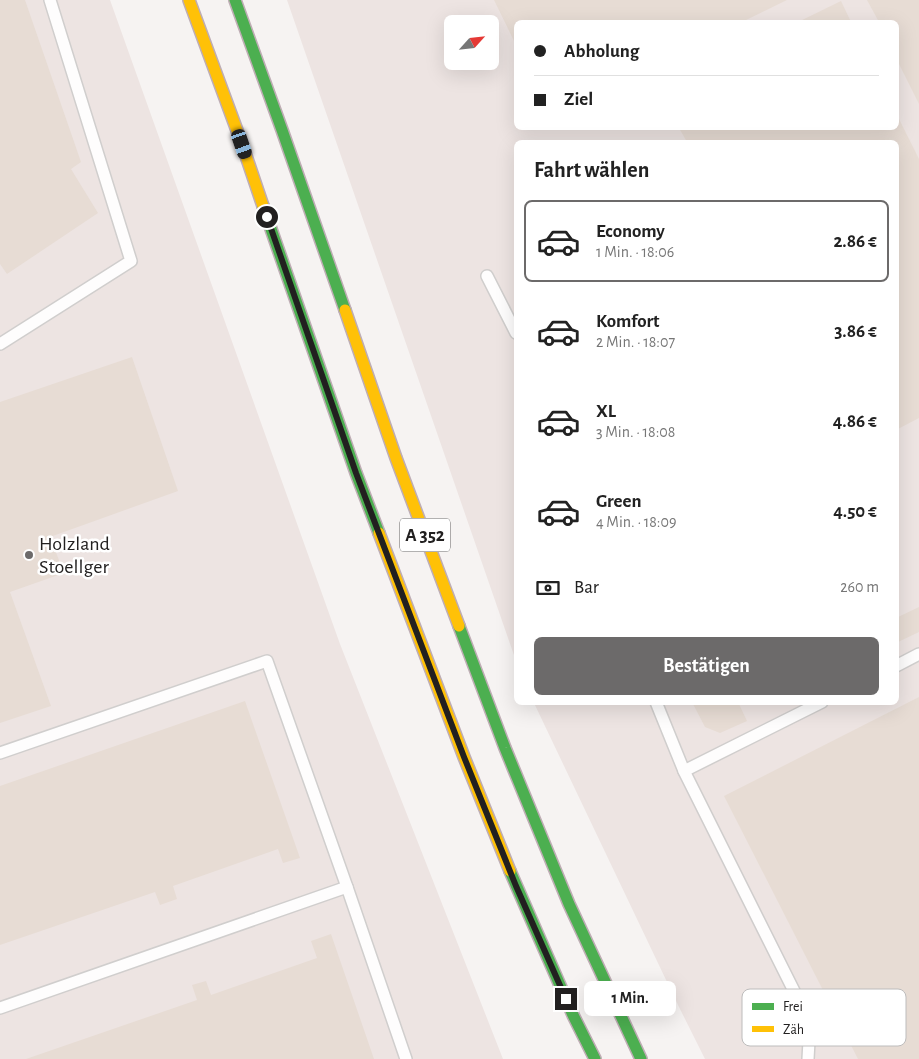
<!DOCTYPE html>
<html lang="de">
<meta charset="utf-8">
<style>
body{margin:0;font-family:"Alegreya Sans",sans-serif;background:#f6f6f6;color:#222;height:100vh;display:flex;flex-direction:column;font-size:19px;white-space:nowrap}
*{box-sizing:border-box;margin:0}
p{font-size:16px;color:#767676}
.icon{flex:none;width:28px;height:28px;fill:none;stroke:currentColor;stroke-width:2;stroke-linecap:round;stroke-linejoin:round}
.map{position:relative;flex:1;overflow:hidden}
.panel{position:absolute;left:514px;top:140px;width:385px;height:565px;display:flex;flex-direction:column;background:#fff;border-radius:8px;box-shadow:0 5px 20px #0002}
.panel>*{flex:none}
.guide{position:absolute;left:514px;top:20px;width:385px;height:110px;border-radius:8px;box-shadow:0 5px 20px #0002;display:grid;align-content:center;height:110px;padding:0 20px;background:#fff}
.needle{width:32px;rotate:63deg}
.controls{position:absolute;left:444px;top:15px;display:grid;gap:10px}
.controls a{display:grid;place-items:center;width:55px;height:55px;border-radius:8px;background:#fff;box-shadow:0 5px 20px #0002;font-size:25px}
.end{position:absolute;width:22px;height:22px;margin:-11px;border:6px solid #222020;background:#fff;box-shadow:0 0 0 2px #fff}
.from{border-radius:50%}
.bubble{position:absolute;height:35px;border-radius:8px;background:#fff;box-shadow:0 5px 20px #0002;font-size:16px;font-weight:600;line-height:35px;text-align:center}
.car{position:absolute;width:15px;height:30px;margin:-15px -8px;border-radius:6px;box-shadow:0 0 4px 1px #0007;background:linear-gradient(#222 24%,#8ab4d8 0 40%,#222 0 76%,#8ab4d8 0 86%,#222 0)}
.guide b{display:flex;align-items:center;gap:18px;height:48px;font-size:19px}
.guide b+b{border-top:1px solid #e0e0e0}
.guide i{width:12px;height:12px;background:#222}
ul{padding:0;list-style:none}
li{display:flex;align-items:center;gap:15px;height:82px;margin:0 10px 8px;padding:0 10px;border:2px solid transparent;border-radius:8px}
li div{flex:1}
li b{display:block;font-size:19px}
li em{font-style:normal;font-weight:600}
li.selected{border-color:#6c6a6a}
li>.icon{width:45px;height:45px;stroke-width:1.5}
h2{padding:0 20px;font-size:22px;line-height:60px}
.pay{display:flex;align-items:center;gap:12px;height:55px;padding:0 20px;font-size:19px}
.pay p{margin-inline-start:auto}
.cta{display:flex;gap:10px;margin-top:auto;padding:10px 20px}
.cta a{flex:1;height:58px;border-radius:8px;background:#6c6a6a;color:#fff;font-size:20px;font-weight:600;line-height:58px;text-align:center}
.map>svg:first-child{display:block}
.built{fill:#ede4e2;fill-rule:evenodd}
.building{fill:#e7dcd4}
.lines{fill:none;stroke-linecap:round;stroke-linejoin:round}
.lane-casing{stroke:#d0cecd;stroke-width:14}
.fast-casing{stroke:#beadb4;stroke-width:14}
.slow-casing{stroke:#beadb4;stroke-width:14}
.lane{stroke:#fefdfd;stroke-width:11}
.fast{stroke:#4caf50;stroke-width:11}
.slow{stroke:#ffc107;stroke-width:11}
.route{stroke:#222020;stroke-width:6}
.poi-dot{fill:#6c6a6a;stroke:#fff;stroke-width:2}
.labels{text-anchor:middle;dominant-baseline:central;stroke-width:5;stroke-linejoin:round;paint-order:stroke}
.shield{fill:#fff;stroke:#646363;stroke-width:1}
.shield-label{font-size:19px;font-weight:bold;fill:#222020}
.poi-label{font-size:20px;fill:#222020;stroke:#fff;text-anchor:start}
.key{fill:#fff;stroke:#bdbcbc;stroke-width:1}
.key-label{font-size:14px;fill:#222020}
</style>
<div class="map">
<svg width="919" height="1059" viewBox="0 0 919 1059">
<rect width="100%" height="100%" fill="#f6f3f2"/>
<!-- built -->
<g class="built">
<path d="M0,0H110L340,644L503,1059H0Z"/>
<path d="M287,0H919V1059H705L678,1005L534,703L896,702V142H516V661ZM516,22H896V128H516ZM452,24H490V61H452Z"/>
</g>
<!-- building -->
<g class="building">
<path d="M0,0H25L81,162L71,169L98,213L7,274L0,264Z"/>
<path d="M494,0H787L742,22H516V45Z"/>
<path d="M867,0H919V104L896,58V22H879Z"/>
<path d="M841,1L851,22H798Z"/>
<path d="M896,113L919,159V418L896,430V142H687L679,128H896Z"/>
<path d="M132,357L178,491L50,537L64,573L10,592L51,706L0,723V402Z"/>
<path d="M919,607V632L896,643V618Z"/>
<path d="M919,697V1059H858L724,796Z"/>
<path d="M245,701L300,858L283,863L278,849L173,886L177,899L160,905L155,892L0,945V786Z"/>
<path d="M692,702H738L747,721L720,733L705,727Z"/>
<path d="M331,934L374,1059H26L197,1000L192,985L206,981L211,995L317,958L311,941Z"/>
</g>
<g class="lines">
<!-- lane casing -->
<g class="lane-casing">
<g id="lane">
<path d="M487,276L516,333"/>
<path d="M0,344L131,261L50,0"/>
<path d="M896,666L919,654"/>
<path d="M656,702L684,771L822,702"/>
<path d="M0,753L267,661L347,887"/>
<path d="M684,771L810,1023L808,1059"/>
<path d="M0,1008L347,887L406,1059"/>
</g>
</g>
<!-- fast casing -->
<g class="fast-casing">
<g id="fast">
<path d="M235,0L282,130L345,310"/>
<path d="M263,206L356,473L379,533"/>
<path d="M459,626L505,748L569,904L641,1059"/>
<path d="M510,871L573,1015L595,1059"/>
</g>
</g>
<!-- slow casing -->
<g class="slow-casing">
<g id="slow">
<path d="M189,0L242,144L263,206"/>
<path d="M345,310L396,458L459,626"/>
<path d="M379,533L464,757L510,871"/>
</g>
</g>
<!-- lane -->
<use href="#lane" class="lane"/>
<!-- fast -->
<use href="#fast" class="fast"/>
<!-- slow -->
<use href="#slow" class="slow"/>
</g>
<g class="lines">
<!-- route -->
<path class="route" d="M267,217L356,473L464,757L516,886L566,999"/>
</g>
<!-- markers -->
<circle class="poi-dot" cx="29" cy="555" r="5"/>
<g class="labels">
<!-- shield labels -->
<rect class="shield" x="400" y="518.5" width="50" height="33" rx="4"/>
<g class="shield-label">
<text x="425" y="535">A 352</text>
</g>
<!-- poi labels -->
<g class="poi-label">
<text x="39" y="544">Holzland<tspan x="39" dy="23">Stoellger</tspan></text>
</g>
</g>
<!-- legend -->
<rect x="742" y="989" width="164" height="57" rx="8" class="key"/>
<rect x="752" y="1003" width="22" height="7" fill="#4caf50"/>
<rect x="752" y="1026" width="22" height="6" fill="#ffc107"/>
<g class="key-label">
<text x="783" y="1011">Frei</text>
<text x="783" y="1034">Zäh</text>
</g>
</svg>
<div class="controls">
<a><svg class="needle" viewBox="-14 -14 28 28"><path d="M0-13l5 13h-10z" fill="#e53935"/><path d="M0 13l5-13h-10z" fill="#767676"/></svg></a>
</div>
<i class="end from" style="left:267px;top:217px"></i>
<i class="end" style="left:566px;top:999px"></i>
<div class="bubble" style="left:584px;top:981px;width:92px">1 Min.</div>
<i class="car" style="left:242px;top:144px;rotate:161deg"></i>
<div class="guide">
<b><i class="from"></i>Abholung</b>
<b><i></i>Ziel</b>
</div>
<section class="panel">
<h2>Fahrt wählen</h2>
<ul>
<li class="selected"><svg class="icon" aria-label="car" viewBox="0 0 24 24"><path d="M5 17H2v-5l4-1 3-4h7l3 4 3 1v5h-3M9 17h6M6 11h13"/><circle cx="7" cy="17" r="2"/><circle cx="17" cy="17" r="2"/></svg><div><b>Economy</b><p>1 Min. · 18:06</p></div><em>2.86 €</em></li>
<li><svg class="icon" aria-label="car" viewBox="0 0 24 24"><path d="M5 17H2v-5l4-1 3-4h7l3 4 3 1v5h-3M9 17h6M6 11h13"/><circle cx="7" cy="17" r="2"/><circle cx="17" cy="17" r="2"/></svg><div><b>Komfort</b><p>2 Min. · 18:07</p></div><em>3.86 €</em></li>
<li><svg class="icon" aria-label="car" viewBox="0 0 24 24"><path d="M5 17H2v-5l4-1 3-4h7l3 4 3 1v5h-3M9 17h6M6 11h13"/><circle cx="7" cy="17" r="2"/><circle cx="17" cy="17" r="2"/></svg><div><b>XL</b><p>3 Min. · 18:08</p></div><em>4.86 €</em></li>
<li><svg class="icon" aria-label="car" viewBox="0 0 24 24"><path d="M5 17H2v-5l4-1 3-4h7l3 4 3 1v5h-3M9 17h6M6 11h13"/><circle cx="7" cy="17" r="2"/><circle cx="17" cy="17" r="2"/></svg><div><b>Green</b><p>4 Min. · 18:09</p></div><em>4.50 €</em></li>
</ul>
<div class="pay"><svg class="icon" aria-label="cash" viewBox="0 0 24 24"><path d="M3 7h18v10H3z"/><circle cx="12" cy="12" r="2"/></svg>Bar<p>260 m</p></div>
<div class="cta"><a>Bestätigen</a></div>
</section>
</div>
